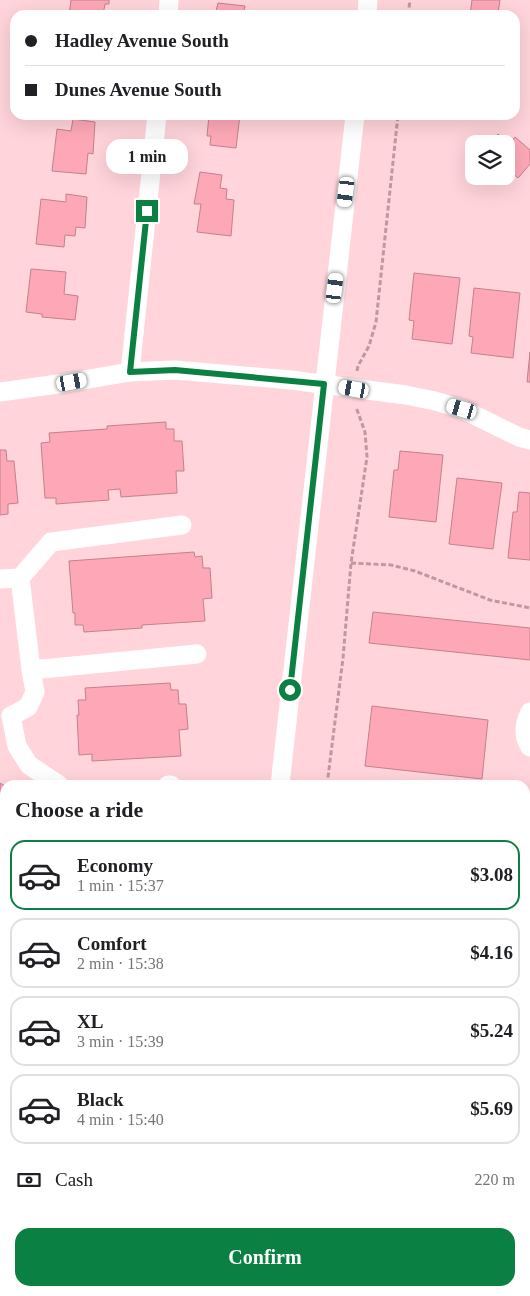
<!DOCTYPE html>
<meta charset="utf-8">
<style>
body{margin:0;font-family:"Times New Roman",serif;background:#f6f6f6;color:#202124;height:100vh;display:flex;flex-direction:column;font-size:19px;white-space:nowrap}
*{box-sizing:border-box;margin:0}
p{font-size:16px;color:#757577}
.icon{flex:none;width:28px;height:28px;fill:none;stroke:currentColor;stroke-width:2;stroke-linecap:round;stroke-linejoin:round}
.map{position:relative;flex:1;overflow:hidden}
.drawer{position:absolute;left:0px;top:780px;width:530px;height:516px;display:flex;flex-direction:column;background:#fff;border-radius:15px 15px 0 0;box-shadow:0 5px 20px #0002}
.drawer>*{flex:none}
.hud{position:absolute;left:10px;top:10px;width:510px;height:110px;border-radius:15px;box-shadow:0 5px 20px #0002;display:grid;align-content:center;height:110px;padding:0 15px;background:#fff}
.fabs{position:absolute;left:465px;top:135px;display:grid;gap:10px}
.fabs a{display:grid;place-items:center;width:50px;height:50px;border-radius:10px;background:#fff;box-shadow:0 5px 20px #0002;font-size:25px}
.end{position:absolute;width:22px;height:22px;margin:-11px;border:6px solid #0b8043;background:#fff;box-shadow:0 0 0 2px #fff}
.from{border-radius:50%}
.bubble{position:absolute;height:35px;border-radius:15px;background:#fff;box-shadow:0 5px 20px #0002;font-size:16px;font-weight:600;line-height:35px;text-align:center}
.car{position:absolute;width:15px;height:30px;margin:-15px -8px;border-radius:6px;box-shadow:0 0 4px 1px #0007;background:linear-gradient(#fff 24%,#345 0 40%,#fff 0 76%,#345 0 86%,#fff 0)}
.hud b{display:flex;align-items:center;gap:18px;height:48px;font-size:19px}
.hud b+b{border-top:1px solid #e0e0e0}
.hud i{width:12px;height:12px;background:#202124}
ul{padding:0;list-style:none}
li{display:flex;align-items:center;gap:15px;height:70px;margin:0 10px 8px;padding:0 5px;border:2px solid #e0e0e0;border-radius:15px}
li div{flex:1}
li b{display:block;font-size:19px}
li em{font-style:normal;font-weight:600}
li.active{border-color:#0b8043}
li>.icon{width:45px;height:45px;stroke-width:1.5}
h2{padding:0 15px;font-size:22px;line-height:60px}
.pay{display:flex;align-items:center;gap:12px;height:55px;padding:0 15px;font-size:19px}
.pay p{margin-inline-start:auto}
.button{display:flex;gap:10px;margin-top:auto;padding:10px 15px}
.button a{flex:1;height:58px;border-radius:15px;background:#0b8043;color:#fff;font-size:20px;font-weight:600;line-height:58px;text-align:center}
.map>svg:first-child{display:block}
.building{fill:#fea8b7;stroke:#c2828d}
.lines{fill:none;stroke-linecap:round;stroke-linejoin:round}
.path{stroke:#bf999f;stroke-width:3;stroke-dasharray:5 2.5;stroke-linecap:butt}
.minor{stroke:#fff;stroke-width:19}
.route{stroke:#0b8043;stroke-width:6}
</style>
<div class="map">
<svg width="530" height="1296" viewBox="0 0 530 1296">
<rect width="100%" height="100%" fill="#ffd4da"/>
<!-- building -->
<g class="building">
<path d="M71,0H109V4H105L103,15H69Z"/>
<path d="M472,0H500L498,13L502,15H470Z"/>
<path d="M218,3L245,6L243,15H215Z"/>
<path d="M209,115H240L236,148L210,145L211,136H207Z"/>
<path d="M73,119L95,122L93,154L88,153L86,174L52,171L57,129L71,131Z"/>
<path d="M498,134L509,144L515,137L530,150V164L518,178L510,171L506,175V144H490Z"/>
<path d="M200,172L222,175L220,188L227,189L226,199L234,200L231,236L197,232L201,204H194Z"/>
<path d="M493,176H506L500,182Z"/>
<path d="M66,194L87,197L85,228L76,227L75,236L65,235L64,247L36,244L41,199L66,202Z"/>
<path d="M31,269L66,272L64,294L78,296L75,320L42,317V314L26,312Z"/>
<path d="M414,273L460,278L452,344L412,339L414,321L409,320Z"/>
<path d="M474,288L520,293L513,358L471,353L473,337L469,336Z"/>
<path d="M530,352V382H527Z"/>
<path d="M166,422V429H174V441H182L184,471H176L177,493L121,497L120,489L108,490L109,500L56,504V498H45L41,443L50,442L49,433L107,429V426Z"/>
<path d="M0,450H6L7,461H14L18,503L8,504V514L0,515Z"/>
<path d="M400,451L443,455L436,522L389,517L394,470H398Z"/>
<path d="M457,478L502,483L493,549L449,544Z"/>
<path d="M519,492L530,493V560L508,558L513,512H517Z"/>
<path d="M194,552L195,557L202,556L203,568H210L212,598L203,599L205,621L142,625V628L84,632L83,625H75V613H73L69,561Z"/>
<path d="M373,612L530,628V660L369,643Z"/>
<path d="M170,683L171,690H178L179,704H186L188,729L179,730L181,756L92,761V754L79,755L77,715H79L78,700H86L85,688Z"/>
<path d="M372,706L488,720L482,779L365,766Z"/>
<path d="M0,783L5,786L0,797L5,799V838L0,835Z"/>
</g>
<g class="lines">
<!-- path -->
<g class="path">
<path d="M408,15L410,0"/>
<path d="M357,371L358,366L369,346L376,322L398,115"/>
<path d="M351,563L391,565L415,571L490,600L530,608"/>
<path d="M327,785L343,658L351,563L367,457L365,432L356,407"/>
<path d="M0,950L5,946"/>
</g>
<!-- minor -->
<g class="minor">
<path d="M168,15L169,0"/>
<path d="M367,15L368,0"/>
<path d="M130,372L157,115"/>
<path d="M0,392L72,382L130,372L175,370L291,380L406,395L435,401L462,409L519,437L530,440"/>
<path d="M0,579L20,578"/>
<path d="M31,670L197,654"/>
<path d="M530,712C524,724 522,735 530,747"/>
<path d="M11,716L28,707L35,692L31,670L20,578L51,542L182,525"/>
<path d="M11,716L17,746L29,765L59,785"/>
<path d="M168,785H171"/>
<path d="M280,785L355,115"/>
<path d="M0,915L5,919"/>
<path d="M525,984L530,985"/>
<path d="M0,1092L5,1093"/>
<path d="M431,1291L438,1296"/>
<path d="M29,1296L30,1291"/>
<path d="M362,1296L367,1291"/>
</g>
</g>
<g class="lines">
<!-- route -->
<path class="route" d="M147,211L130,372L175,370L324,384L290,690"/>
</g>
</svg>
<div class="fabs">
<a><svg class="icon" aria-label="layers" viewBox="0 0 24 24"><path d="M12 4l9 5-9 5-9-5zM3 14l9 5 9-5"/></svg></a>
</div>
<i class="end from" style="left:290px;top:690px"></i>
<i class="end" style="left:147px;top:211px"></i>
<div class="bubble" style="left:106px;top:139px;width:82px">1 min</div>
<i class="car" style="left:346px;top:192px;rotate:187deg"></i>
<i class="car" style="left:335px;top:288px;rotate:7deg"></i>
<i class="car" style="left:72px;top:382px;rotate:80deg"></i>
<i class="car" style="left:354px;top:389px;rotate:280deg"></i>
<i class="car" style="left:462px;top:409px;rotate:286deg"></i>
<div class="hud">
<b><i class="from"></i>Hadley Avenue South</b>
<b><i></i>Dunes Avenue South</b>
</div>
<section class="drawer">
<h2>Choose a ride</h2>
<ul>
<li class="active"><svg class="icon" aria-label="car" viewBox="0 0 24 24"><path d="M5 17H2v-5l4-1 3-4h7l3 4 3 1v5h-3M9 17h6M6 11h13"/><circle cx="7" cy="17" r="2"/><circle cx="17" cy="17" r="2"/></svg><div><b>Economy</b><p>1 min · 15:37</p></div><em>$3.08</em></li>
<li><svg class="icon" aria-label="car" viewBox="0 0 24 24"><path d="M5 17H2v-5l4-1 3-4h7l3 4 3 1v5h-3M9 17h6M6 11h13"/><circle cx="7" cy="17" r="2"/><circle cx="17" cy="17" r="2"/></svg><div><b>Comfort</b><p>2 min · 15:38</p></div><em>$4.16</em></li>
<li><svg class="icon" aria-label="car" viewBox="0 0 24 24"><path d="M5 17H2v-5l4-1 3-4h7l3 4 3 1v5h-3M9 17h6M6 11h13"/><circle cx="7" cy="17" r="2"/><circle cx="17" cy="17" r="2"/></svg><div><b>XL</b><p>3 min · 15:39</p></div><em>$5.24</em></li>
<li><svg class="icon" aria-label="car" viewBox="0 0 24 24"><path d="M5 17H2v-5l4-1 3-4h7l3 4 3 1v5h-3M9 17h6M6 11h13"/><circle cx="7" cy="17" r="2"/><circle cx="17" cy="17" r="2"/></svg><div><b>Black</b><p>4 min · 15:40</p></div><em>$5.69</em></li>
</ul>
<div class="pay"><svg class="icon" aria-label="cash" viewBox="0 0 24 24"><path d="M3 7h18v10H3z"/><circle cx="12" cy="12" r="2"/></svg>Cash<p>220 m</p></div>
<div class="button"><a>Confirm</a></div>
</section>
</div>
